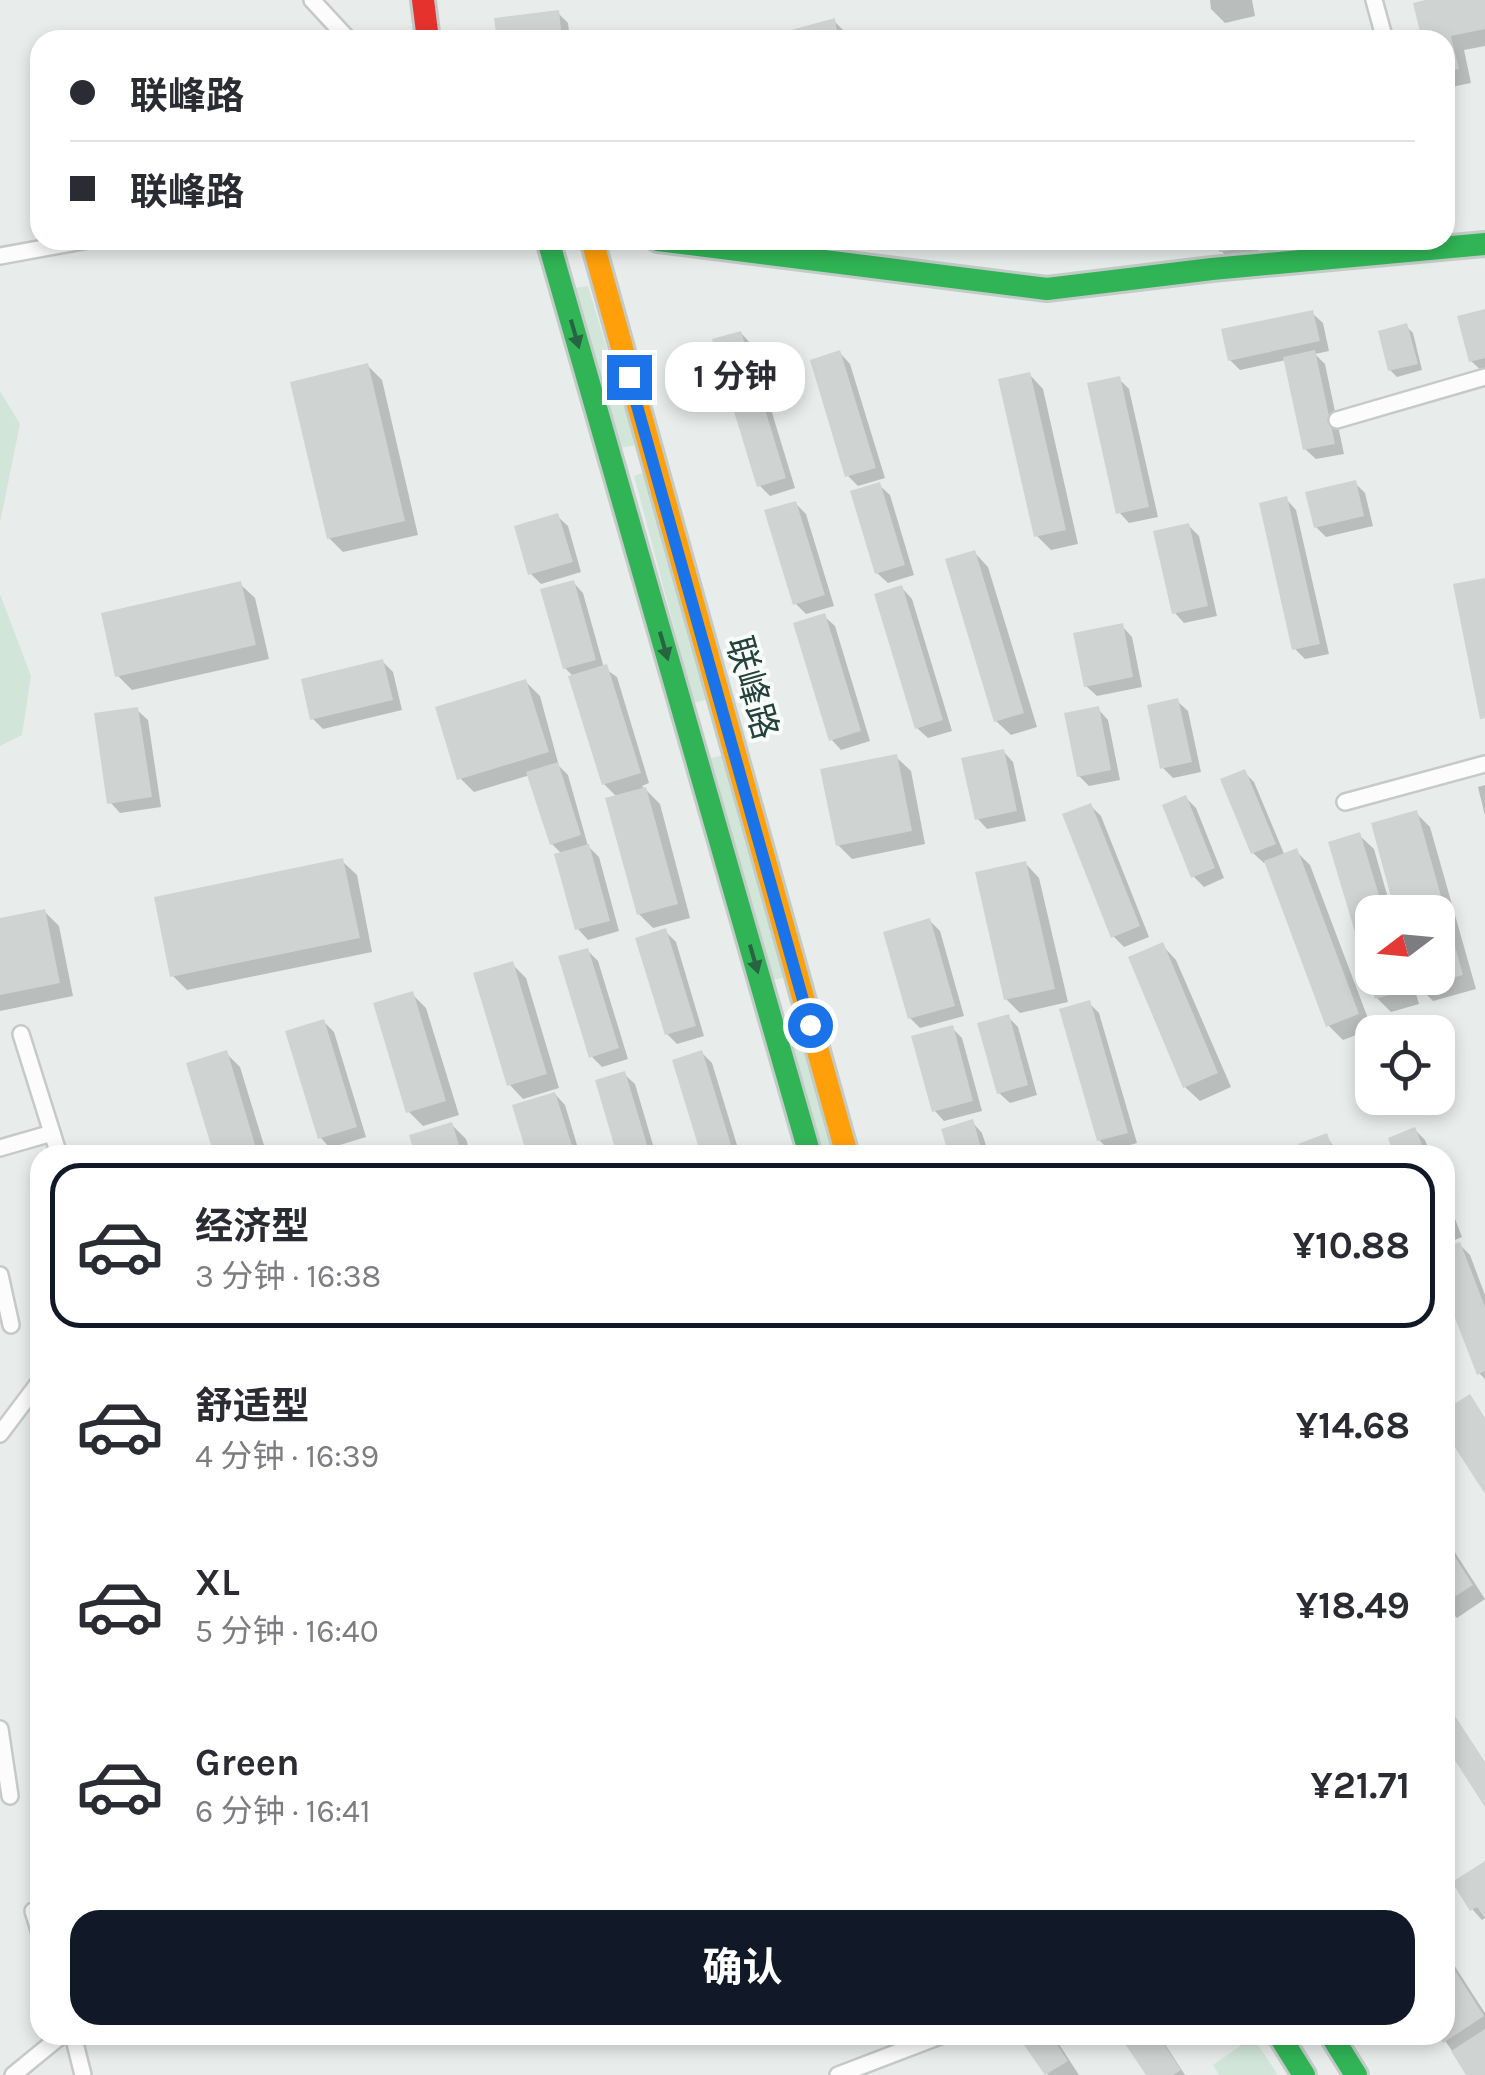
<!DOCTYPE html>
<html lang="zh">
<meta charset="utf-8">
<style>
body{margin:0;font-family:Karla,"Noto Sans SC",sans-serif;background:#f7f7f7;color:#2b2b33;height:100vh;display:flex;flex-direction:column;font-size:38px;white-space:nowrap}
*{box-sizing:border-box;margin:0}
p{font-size:32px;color:#7c7c81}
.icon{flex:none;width:55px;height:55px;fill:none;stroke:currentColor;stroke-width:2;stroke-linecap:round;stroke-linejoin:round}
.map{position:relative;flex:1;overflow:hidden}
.side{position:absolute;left:30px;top:1145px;width:1425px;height:900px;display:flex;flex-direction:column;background:#fff;border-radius:30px;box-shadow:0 5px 15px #0003}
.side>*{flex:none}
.top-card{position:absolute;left:30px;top:30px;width:1425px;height:220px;border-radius:30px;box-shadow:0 5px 15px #0003;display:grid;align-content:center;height:220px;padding:0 40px;background:#fff}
.needle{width:65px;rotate:254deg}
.controls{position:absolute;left:1355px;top:895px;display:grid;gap:20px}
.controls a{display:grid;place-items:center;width:100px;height:100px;border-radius:20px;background:#fff;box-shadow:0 5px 15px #0003;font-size:50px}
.end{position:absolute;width:45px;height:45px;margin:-22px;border:12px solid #1a73e8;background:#fff;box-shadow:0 0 0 5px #fff}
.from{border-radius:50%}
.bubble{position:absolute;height:70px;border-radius:30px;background:#fff;box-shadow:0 5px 15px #0003;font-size:32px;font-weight:700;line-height:70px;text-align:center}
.top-card b{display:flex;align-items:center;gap:35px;height:95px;font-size:38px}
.top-card b+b{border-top:2px solid #e1e1e2}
.top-card i{width:25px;height:25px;background:#2b2b33}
ul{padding:18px 0 0;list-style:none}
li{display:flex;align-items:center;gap:30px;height:165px;margin:0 20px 15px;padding:0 20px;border:5px solid transparent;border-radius:30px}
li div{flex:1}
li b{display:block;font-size:38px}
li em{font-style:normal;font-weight:700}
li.on{border-color:#111827}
li>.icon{width:90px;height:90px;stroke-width:1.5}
.cta{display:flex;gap:20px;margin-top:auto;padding:20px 40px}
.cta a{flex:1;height:115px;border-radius:30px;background:#111827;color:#fff;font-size:40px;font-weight:700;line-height:115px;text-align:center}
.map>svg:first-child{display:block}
.green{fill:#d1e6d8}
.shadow{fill:#0003}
.building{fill:#cfd4d2}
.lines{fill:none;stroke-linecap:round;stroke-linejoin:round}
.street-casing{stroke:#c5cac8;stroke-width:20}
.fast-casing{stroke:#c3cbc8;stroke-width:28}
.slow-casing{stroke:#c3cbc8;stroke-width:28}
.jam-casing{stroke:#c3cbc8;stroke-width:28}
.street{stroke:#fcfcfc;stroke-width:15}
.fast{stroke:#30b455;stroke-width:22}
.slow{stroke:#ff9f0a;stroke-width:22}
.jam{stroke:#e5322d;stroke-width:22}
.oneway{fill:#286442}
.route{stroke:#1a73e8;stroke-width:12}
.labels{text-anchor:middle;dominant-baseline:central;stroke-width:8;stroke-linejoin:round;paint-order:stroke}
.street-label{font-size:35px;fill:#24423a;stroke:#f7fbf9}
</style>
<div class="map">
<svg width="1485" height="2075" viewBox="0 0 1485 2075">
<rect width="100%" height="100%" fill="#e8edeb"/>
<!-- green -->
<g class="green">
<path d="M588,286L636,445L620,448L575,288Z"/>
<path d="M0,391L20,424L0,523Z"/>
<path d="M645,472L708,699L694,703L634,476Z"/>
<path d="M0,594L31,676L22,735L0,746Z"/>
<path d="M723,755L786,977L773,980L711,758Z"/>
<path d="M800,1022L838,1155H824L787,1026Z"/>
<path d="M1253,2037L1278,2075H1219L1213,2065Z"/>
</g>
<!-- shadow -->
<g class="shadow">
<path d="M1210,0H1252L1255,16L1225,23L1211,9Z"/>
<path d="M1436,0H1485V46L1464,50L1471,83L1446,88L1445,40H1424Z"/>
<path d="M558,13L568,23L570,40H500Z"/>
<path d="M834,21L848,35L849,40H763Z"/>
<path d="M1219,240H1257L1260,257L1232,261L1221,251Z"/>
<path d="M1485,312V370L1482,371L1471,361Z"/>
<path d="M1312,313L1323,323L1329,351L1315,354L1325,364L1344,454L1316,459L1305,449L1286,360L1240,370L1230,360Z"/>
<path d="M1406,326L1413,333L1422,370L1397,377L1390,370Z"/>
<path d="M741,333L751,344L795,488L770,496L759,485Z"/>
<path d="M840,353L850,364L885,478L858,486L848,476Z"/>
<path d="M368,366L382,380L418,535L343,552L329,538Z"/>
<path d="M1029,374L1043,389L1078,544L1051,550L1037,536Z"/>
<path d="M1119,379L1129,389L1158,517L1129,523L1119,512Z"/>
<path d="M1355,483L1365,493L1373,526L1326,537L1316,527Z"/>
<path d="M879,485L890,495L914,575L888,583L877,573Z"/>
<path d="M1286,499L1296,510L1329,654L1305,659L1295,649Z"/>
<path d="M796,504L806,514L834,606L806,614L796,604Z"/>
<path d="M557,516L568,526L581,572L541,584L531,574Z"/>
<path d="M1188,525L1199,536L1217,616L1184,623L1174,612Z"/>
<path d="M974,552L988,567L1037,727L1011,735L996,721Z"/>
<path d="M573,582L583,593L604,668L617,677L649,783L642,786L660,804L690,918L653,928L639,914L617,797L604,784L574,677L565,668Z"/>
<path d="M240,584L255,598L269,659L132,690L118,676Z"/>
<path d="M902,588L912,599L952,731L928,738L917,728Z"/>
<path d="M824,616L835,626L870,741L841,750L831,739Z"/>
<path d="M1122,626L1132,637L1142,687L1097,696L1086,686Z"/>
<path d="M383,662L393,672L402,710L323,729L313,719Z"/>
<path d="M526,682L540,696L559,766L568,775L588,846L599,857L619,931L588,940L578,929L562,854L552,844L530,775L474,792L460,778Z"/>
<path d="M1177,701L1188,711L1201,772L1173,778L1163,768Z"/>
<path d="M1098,709L1108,720L1120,780L1089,786L1079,776Z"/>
<path d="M137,710L148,720L161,807L120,813L110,802Z"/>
<path d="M1003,751L1013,762L1026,821L987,829L977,818Z"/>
<path d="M896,757L911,771L925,844L852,859L838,845Z"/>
<path d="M1244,772L1254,782L1285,856L1296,851L1310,865L1372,1029L1343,1040L1328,1025L1267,862L1264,863L1253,853Z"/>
<path d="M1485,785V816L1478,787Z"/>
<path d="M1186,798L1196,808L1224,878L1204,887L1193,876Z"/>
<path d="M1091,806L1101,816L1149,937L1124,947L1113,936Z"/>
<path d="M1416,813L1430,827L1476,989L1433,1001L1412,980L1419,1004L1391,1012L1377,998L1331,843L1359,835L1374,849L1392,912H1372V978H1438V912H1398L1374,825Z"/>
<path d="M342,861L357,875L372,952L187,990L173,976Z"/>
<path d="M1025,863L1039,878L1068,1002L1020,1013L1006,999Z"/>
<path d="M45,912L59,926L73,996L0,1011V921Z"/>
<path d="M930,921L940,931L964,1016L920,1028L910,1018Z"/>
<path d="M665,931L676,942L704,1036L677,1044L667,1034Z"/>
<path d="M1162,945L1176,960L1231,1087L1200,1101L1185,1087Z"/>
<path d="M587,950L598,961L628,1059L602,1067L591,1056Z"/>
<path d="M512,964L526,978L559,1088L523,1099L509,1084Z"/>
<path d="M412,994L426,1008L459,1115L423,1126L408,1111Z"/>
<path d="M1089,1003L1099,1013L1137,1143L1110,1151L1099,1140Z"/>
<path d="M1008,1017L1018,1027L1037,1095L1010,1103L999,1093Z"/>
<path d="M324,1022L334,1032L366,1137L330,1148L320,1137Z"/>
<path d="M952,1028L962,1038L982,1111L944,1121L934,1110Z"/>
<path d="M226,1053L240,1067L267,1155H216Z"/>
<path d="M702,1053L712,1063L740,1155L703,1154Z"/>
<path d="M624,1074L635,1084L656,1155H620Z"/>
<path d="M555,1094L565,1105L580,1155H530Z"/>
<path d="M972,1122L982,1133L989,1155H952Z"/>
<path d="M452,1125L466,1139L471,1155H418Z"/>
<path d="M1415,1130L1425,1140L1431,1155H1397Z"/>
<path d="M1326,1136L1340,1155H1305Z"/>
<path d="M353,1148L360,1155H329Z"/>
<path d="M1445,1193L1462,1237L1445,1244Z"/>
<path d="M1460,1245L1470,1255L1485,1295V1379L1479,1373L1445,1285V1250Z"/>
<path d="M1445,1537L1485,1599L1457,1618L1445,1606Z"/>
<path d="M1485,1864V1918L1482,1920L1472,1909Z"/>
<path d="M1445,1951L1485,2013V2075H1469L1441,2035H1445Z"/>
<path d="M1020,2035H1053L1079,2075H1048Z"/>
<path d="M1122,2035H1159L1185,2075H1149Z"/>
</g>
<!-- building -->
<g class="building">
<path d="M1425,0H1485V29L1451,36L1459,69L1445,72V40H1422L1413,3Z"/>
<path d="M559,10L562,40H497L494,18Z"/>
<path d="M835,18L838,40H758V39Z"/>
<path d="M1217,240H1249L1251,247L1219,252Z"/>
<path d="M1485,309V358L1469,362L1457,316Z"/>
<path d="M1313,310L1320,341L1228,361L1221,329Z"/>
<path d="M1407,323L1418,364L1388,371L1378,331Z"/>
<path d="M741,331L786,478L757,487L712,339Z"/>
<path d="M840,350L876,468L845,477L810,360Z"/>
<path d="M1315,350L1335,444L1303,450L1283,357Z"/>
<path d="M368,363L405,521L327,539L290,382Z"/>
<path d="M1030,372L1066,530L1034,537L998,379Z"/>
<path d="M1120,376L1149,507L1116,514L1087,383Z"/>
<path d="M1356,480L1364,516L1314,528L1305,492Z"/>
<path d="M880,482L905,565L875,574L850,491Z"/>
<path d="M1287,496L1320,644L1292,650L1259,503Z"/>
<path d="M796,501L825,595L793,605L764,510Z"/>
<path d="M558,513L573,562L528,575L514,526Z"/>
<path d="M1189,523L1208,606L1172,614L1153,531Z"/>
<path d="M975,550L1024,713L994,722L945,559Z"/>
<path d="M1485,578V718L1480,719L1453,584Z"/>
<path d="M574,580L596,660L563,669L540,589Z"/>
<path d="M241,581L256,645L115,677L101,613Z"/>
<path d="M902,585L943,720L915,729L874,594Z"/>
<path d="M825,613L861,731L829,741L793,623Z"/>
<path d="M1123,623L1133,677L1084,687L1073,633Z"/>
<path d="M383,659L393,700L310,720L301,679Z"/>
<path d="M607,664L641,773L602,785L568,676Z"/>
<path d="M526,679L549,752L457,780L435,707Z"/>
<path d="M1178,698L1192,762L1160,769L1147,705Z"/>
<path d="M1099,706L1111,770L1077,777L1064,713Z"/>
<path d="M138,707L152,797L107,804L94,713Z"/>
<path d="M1004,749L1017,811L975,820L961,758Z"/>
<path d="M897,754L912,831L836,846L820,769Z"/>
<path d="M558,762L581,835L550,845L526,772Z"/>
<path d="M1245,769L1276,844L1251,854L1220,779Z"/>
<path d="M646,787L678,904L637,915L605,798Z"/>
<path d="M1186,795L1215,868L1191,878L1162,805Z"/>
<path d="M1091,803L1140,926L1111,938L1062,814Z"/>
<path d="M1417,810L1463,975L1416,988L1414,978H1438V912H1395L1371,823Z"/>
<path d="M1360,832L1384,912H1372V978H1403L1407,990L1375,999L1328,842Z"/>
<path d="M589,844L610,921L575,930L554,854Z"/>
<path d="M1297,848L1359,1014L1326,1027L1264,861Z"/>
<path d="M343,858L360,938L170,977L154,897Z"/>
<path d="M1026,861L1055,989L1004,1000L975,872Z"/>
<path d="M45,909L60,983L0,995V918Z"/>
<path d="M930,918L955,1006L908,1019L883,932Z"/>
<path d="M666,928L696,1026L665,1035L635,938Z"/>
<path d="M1163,942L1218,1073L1183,1088L1128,957Z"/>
<path d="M588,948L619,1048L589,1058L558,956Z"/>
<path d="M513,961L547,1074L507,1086L473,973Z"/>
<path d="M413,991L446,1101L406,1113L373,1003Z"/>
<path d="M1090,1000L1128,1133L1097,1141L1059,1009Z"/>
<path d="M1009,1014L1028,1085L997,1094L977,1023Z"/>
<path d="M324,1019L357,1127L318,1139L285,1031Z"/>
<path d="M953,1025L973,1101L932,1112L911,1036Z"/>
<path d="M227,1050L258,1155H214L186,1063Z"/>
<path d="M702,1050L731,1145L701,1155L672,1060Z"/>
<path d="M625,1071L650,1155H617L595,1080Z"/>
<path d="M555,1092L575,1155H527L512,1105Z"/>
<path d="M973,1119L983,1155H949L941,1129Z"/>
<path d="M452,1122L462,1155H415L409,1135Z"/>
<path d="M1415,1127L1426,1155H1394L1388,1138Z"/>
<path d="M1327,1133L1335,1155H1303L1298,1144Z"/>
<path d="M1460,1242L1485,1307V1371L1477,1375L1445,1292V1247Z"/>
<path d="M1470,1394L1485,1418V1494L1445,1432V1410Z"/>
<path d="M1445,1541L1473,1585L1445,1603Z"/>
<path d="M1455,1716L1485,1762V1807L1445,1745V1723Z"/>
<path d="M1485,1861V1918L1477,1907L1470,1911L1452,1882Z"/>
<path d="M1445,1955L1484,2016L1443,2043L1438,2035H1445Z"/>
<path d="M1485,2029V2075H1466L1451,2051Z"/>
<path d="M1017,2035H1051L1068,2061L1045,2075Z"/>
<path d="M1119,2035H1158L1181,2070L1173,2075H1146Z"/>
</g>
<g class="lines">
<!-- street casing -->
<g class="street-casing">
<g id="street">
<path d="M312,0L349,40"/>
<path d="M1374,0L1385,40"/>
<path d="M0,256L88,240"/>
<path d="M1337,420L1485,377"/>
<path d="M1345,802L1485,764"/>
<path d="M21,1034L59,1155"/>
<path d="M0,1148L52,1133"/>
<path d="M0,1275L11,1325"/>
<path d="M0,1434L40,1381"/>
<path d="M0,1729L10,1796"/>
<path d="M33,1911L40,1933"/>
<path d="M73,2035L83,2075"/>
<path d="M13,2075L62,2035"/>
<path d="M838,2075L943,2035"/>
</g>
</g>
<!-- fast casing -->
<g class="fast-casing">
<g id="fast">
<path d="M548,240L810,1155"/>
<path d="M658,240L1047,289L1212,269L1485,244"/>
<path d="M1279,2035L1304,2075"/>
<path d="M1331,2035L1356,2075"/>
</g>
</g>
<!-- slow casing -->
<g class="slow-casing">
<path id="slow" d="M592,240L847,1155"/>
</g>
<!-- jam casing -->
<g class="jam-casing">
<path id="jam" d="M423,0L428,40"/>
</g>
<!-- street -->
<use href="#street" class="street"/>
<!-- fast -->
<use href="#fast" class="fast"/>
<!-- slow -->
<use href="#slow" class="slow"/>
<!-- jam -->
<use href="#jam" class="jam"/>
</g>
<!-- one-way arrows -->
<defs><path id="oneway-solid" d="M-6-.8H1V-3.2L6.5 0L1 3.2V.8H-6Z" transform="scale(2.5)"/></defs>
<g class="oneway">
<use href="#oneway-solid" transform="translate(575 334) rotate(74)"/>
<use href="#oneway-solid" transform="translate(664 646) rotate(74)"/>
<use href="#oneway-solid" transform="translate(754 959) rotate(74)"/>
</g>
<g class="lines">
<!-- route -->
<path class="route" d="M629,377L810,1025"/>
</g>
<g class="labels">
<!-- street labels -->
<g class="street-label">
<text transform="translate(752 688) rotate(74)">联峰路</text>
</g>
</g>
</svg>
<div class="controls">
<a><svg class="needle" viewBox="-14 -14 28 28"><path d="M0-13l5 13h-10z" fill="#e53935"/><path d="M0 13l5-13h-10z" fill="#7c7c81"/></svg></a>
<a><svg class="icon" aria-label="locate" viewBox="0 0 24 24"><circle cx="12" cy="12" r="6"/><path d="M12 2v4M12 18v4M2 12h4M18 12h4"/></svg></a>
</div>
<i class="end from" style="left:810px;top:1025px"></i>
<i class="end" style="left:629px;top:377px"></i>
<div class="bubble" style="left:665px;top:342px;width:140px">1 分钟</div>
<div class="top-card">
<b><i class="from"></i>联峰路</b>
<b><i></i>联峰路</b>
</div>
<section class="side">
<ul>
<li class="on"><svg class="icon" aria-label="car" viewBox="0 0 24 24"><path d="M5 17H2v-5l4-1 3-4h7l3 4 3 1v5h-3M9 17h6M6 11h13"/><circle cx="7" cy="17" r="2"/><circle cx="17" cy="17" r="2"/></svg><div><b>经济型</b><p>3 分钟 · 16:38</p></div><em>¥10.88</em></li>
<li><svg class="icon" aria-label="car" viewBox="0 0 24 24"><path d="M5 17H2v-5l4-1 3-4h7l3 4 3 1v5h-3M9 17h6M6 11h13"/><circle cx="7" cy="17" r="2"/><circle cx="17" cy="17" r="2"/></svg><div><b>舒适型</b><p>4 分钟 · 16:39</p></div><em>¥14.68</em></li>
<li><svg class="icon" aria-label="car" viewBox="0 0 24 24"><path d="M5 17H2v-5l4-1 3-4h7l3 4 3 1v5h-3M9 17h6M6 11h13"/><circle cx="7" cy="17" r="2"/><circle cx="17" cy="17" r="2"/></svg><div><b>XL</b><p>5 分钟 · 16:40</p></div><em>¥18.49</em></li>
<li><svg class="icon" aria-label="car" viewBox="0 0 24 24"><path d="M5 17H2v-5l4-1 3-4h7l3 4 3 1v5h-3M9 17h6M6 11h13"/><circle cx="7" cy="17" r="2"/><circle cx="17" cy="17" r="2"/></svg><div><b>Green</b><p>6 分钟 · 16:41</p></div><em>¥21.71</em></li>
</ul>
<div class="cta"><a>确认</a></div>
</section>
</div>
